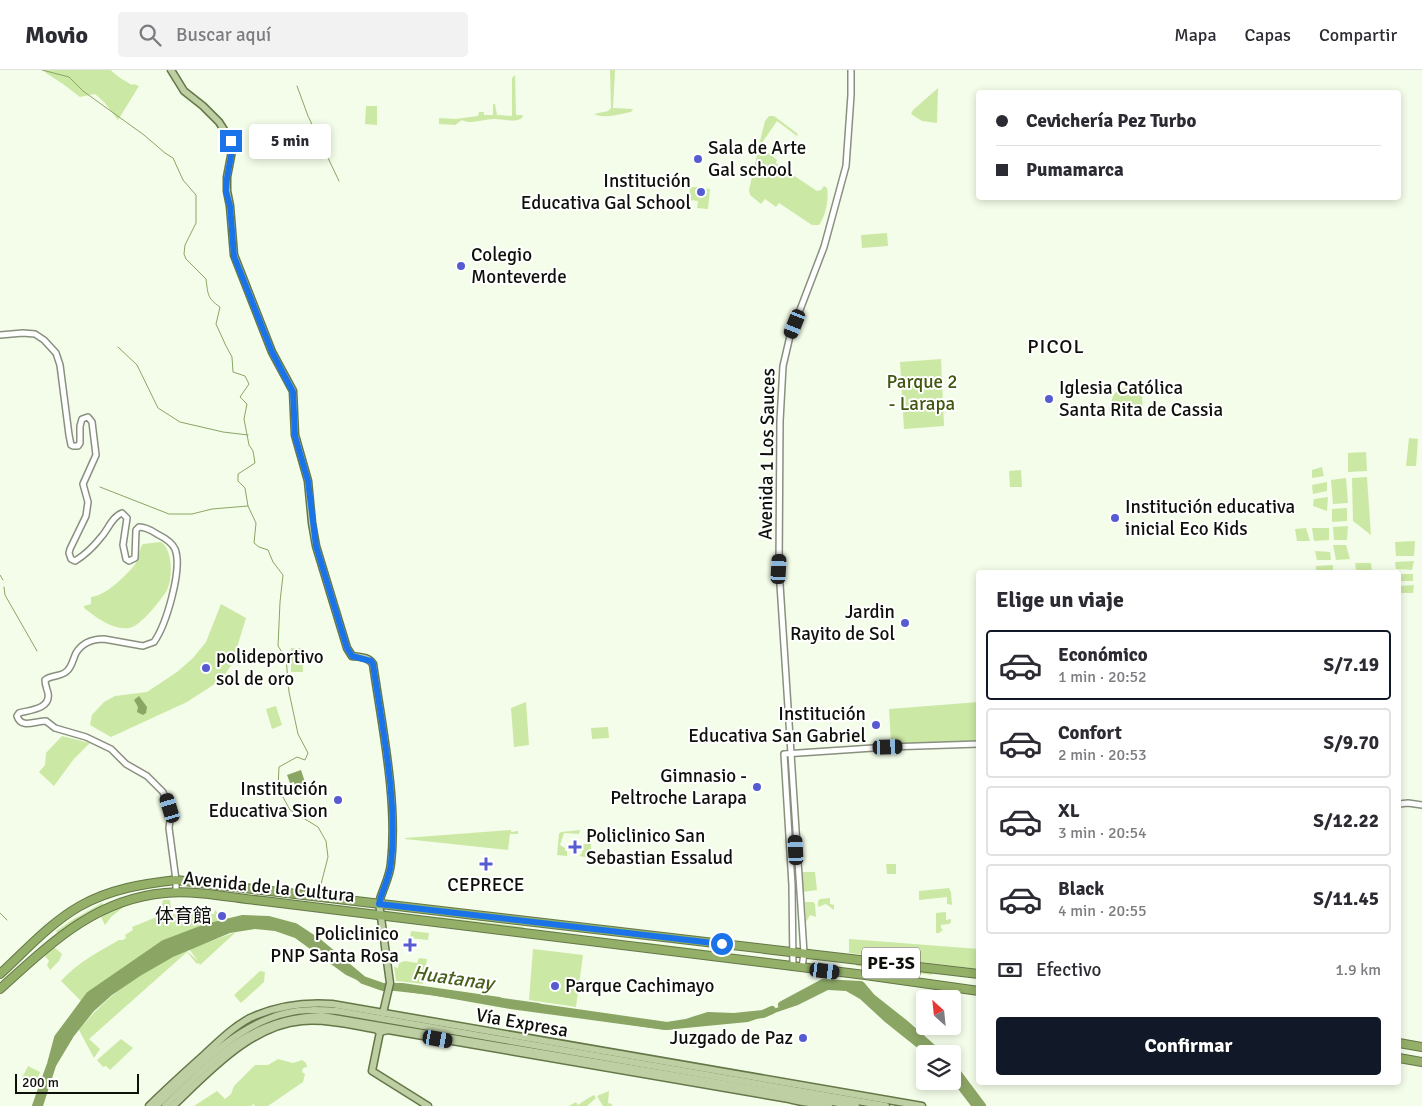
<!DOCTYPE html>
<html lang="es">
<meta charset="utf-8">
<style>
body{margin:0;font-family:Signika,"Noto Sans SC",sans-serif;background:#f2f2f3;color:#2b2b33;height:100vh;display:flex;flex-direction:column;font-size:19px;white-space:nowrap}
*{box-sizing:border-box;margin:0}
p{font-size:16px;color:#7c7c81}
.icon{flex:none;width:28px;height:28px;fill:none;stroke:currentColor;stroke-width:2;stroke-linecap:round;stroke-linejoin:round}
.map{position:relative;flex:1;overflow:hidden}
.drawer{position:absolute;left:976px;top:500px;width:425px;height:515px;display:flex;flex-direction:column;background:#fff;border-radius:5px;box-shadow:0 2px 8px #0003}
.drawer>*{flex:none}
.hud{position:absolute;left:976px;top:20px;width:425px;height:110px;border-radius:5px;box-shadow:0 2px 8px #0003;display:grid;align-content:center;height:110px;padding:0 20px;background:#fff}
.needle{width:32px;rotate:333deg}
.controls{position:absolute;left:916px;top:920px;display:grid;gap:10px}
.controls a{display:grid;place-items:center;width:45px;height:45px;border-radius:5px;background:#fff;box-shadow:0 2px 8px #0003;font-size:25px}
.scale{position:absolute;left:15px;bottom:12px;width:124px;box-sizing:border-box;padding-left:5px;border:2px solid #0e100a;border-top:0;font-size:14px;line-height:18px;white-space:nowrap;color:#0e100a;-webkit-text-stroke:4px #fff;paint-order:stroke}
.end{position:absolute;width:22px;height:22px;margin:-11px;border:6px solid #1a73e8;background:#fff;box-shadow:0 0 0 2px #fff}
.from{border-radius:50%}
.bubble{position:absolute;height:35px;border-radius:5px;background:#fff;box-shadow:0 2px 8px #0003;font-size:16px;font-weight:800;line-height:35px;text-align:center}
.car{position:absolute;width:15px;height:30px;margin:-15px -8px;border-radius:6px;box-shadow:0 0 4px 1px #0007;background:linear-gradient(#222 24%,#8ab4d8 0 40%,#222 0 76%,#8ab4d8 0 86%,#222 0)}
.hud b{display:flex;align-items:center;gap:18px;height:48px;font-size:19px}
.hud b+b{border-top:1px solid #e1e1e2}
.hud i{width:12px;height:12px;background:#2b2b33}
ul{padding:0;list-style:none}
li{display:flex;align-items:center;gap:15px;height:70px;margin:0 10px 8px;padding:0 10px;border:2px solid #e1e1e2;border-radius:5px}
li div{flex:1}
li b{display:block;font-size:19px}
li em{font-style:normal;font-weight:800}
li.active{border-color:#111827}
li>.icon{width:45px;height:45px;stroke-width:1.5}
h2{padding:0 20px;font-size:22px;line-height:60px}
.pay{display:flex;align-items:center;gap:12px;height:55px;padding:0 20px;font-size:19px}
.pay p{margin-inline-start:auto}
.cta{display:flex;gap:10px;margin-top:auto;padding:10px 20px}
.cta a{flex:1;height:58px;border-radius:5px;background:#111827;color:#fff;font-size:20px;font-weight:800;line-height:58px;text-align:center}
header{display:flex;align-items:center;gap:30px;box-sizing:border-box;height:70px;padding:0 25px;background:#fff;border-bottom:1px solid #e1e1e2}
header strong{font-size:24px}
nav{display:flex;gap:28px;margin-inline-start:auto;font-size:18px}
.search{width:350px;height:45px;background:#f2f2f3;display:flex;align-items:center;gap:12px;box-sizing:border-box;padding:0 18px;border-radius:5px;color:#7c7c81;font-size:19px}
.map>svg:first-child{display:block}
.green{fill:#cce8a5}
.water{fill:#8ba565}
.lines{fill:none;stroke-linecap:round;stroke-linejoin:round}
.stream{stroke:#8ba565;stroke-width:1}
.river{stroke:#8ba565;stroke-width:8}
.minor-casing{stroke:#89907f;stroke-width:8}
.major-casing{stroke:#647747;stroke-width:9}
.highway-casing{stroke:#647747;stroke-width:10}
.minor{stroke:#fff;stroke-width:5}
.major{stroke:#becfa4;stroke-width:6}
.highway{stroke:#93af68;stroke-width:8}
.route{stroke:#1a73e8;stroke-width:6}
.poi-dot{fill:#565bd2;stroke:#fff;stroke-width:2}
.labels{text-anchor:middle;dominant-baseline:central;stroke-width:4;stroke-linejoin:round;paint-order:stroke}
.shield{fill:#fff;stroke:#565854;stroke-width:1}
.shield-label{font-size:18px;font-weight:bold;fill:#0e100a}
.poi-label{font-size:19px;fill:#0e100a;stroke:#fff;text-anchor:end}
.park-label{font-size:19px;fill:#405710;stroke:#fff}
.street-label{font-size:19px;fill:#0e100a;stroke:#fff}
.neighbourhood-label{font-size:20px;letter-spacing:1px;fill:#0e100a;stroke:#fff}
.water-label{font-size:20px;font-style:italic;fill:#475f1a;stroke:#fff}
</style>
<header>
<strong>Movio</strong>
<div class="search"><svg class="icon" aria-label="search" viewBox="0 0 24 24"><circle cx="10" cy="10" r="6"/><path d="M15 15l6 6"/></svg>Buscar aquí</div>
<nav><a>Mapa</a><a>Capas</a><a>Compartir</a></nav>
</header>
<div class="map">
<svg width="1422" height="1036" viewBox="0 0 1422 1036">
<rect width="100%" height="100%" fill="#f4fde9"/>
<!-- green -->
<g class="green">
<path d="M44,0H111C117,7 124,10 132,15L134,14L139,16L118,50L104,32L95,24L80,27L63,14L46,3Z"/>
<path d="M610,0H615L613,38L633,39L631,42C620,44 605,49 594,44L608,41L611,38Z"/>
<path d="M515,5L516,45H523L522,48C515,53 503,49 494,49C484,49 470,55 462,50L455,55L439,54V48L455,49L478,46L479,42H484V45H493V34H495L497,45L512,46V8Z"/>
<path d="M938,18L937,53L922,51L911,44L913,40Z"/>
<path d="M366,36H377V55L365,54Z"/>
<path d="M769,46H774L798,64L797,66L777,51L760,76L759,75L765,51Z"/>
<path d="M759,76L777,90L776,93C789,102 802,111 817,121L821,120L824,116L827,118C829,129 826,146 819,155H812L779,133L776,137L765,129L761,134L750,125L749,120Z"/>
<path d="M690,117H699V123V118L710,119L708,139L697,138L698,131L689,130Z"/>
<path d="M887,163L888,176L862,178L861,165Z"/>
<path d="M941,289L944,356L904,359L900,292Z"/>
<path d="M1141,317L1143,340H1109L1113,326L1118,319Z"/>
<path d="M1409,368L1418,369L1416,396H1406Z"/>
<path d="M1366,382L1367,401L1348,402V383Z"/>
<path d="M1322,397L1324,406L1312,408V400Z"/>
<path d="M1021,400L1022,417H1010L1009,401Z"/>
<path d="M1367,407L1371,465L1353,451L1352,408Z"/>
<path d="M1346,408L1348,433L1333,434L1331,410Z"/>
<path d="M1327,412V421L1313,424L1312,415Z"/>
<path d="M1328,427L1327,441L1313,436L1314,429Z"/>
<path d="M1347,438V451L1332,452V439Z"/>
<path d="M1348,456L1347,470H1334L1333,457Z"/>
<path d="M1306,458L1310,471H1297L1295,459Z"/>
<path d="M1312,458H1329V470L1314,471Z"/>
<path d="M1415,471L1414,486H1396L1395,472Z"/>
<path d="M161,472C173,480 173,508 167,520C162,529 140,557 129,558C112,560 97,548 84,538V536L91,534V527C106,526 128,504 136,493C140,487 138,480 143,474Z"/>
<path d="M1333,475H1346L1350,489L1336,490Z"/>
<path d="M1315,481L1330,482L1331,490H1317Z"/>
<path d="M1414,491L1412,500L1396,499L1395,492Z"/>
<path d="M1355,493H1371L1372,501L1356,500Z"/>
<path d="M1333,495V502H1316V496Z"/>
<rect x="1399" y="504" width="14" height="7"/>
<path d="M1414,515L1413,523H1399V516Z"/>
<path d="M221,534L246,548L232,594L221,610L187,632L111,667L90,655L92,645L104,632L115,626L147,622L177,602L193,588L206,572Z"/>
<path d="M291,578H302L303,602H291Z"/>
<path d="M526,632L529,675L514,677L511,638Z"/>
<path d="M979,632V671L891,674L889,639Z"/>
<path d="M276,636L282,655L272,659L266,639Z"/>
<path d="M608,657L609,668L592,669L591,658Z"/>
<path d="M62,666L90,673L73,690L54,716L39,702L45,695L46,683Z"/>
<path d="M511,760V762L518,761V764H510L508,780L405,769V768Z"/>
<path d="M580,760L579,764L564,763L560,775L565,778V781H567V786L557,785L559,764L561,762Z"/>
<path d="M582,774H591V786L589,788L579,786L582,783Z"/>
<path d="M886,794H896V804H887Z"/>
<path d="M802,802H815L817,820L803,822Z"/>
<path d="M949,818L951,822L952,835L947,834V827L919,830V821Z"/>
<path d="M830,828V834L834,835V840L826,834L818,837V831L820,829Z"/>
<path d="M163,830H170L173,854V844L191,845L192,843L214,844L215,840L219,844V841L225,842V850L227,848L238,850L206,858L163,875L81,931L61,911C77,893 98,882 119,870H123L126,868L125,865L133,860L132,857L159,846Z"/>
<path d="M805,832H813L815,834L816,847L810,845L806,852Z"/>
<path d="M102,833L104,835L85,844L57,863L56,861L72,850Z"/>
<path d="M126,835L111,847L105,855L100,845Z"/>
<path d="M946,842V850L951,849V852L949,854L941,855V858L943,860L939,863H936V843Z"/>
<path d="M439,847L524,857L523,860L439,850Z"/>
<path d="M411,861L429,863L428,870L410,868Z"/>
<path d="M236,862L200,895L199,893L197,894L187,882L89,969L100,979L94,988L79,960C107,925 146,897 187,881L198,891L189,879Z"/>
<path d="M849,869L979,879V899L849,883Z"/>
<path d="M642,872L712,881L711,883L641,874Z"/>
<path d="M53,876L62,884L59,891L50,900L47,895L49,891L45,886Z"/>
<path d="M533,879L583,885L576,937L529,930Z"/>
<path d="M419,888L427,889L423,914L396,911L394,897L398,898L399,893L405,891L417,893Z"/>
<path d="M857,893L932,902V905L856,896Z"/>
<path d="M260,901L265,902L264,912L241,933L234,925Z"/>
<path d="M121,969L133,978L110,1000L106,996L103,997L97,990Z"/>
<path d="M278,989L293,993L302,990L306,993L307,997L303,998L302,1002L305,1004L303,1012L268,1036H255L254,1034L251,1036H194L217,1021L225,1029L231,1024L234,1016L255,995H268Z"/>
<path d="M28,996L40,1002L35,1015L22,1008Z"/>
<path d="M609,1021L608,1033L612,1034V1036H603L597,1026Z"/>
<path d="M594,1025L596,1028L587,1036H569L576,1032L578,1035C583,1031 588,1028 594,1025Z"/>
</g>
<!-- water -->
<g class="water">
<path d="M139,626L147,637L146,643L143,645L137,642L138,637L134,630Z"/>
<path d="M301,700L308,721L297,724L294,712L290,713L287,705Z"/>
<path d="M243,849C260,850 281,850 296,858C325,873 352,912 383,917C389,918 396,917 402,917L667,956L686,953L708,946L734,947L763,944L792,931L823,913L861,915L872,928L905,954L939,984H925L885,952L860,929L846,921L828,920L798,935L748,952L665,960L510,939L431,925L377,919L346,905L295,868L275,861L255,859L230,863L173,887L140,906L112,925L94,941L74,966L56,996L43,1036H36L51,994L58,968L90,925L164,874L206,858Z"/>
<path d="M953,996L982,1036H971L952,1011Z"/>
</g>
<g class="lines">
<!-- stream -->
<g class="stream">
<path d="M42,0L69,7L83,21L144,65L165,83L173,88L183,110L196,125V153L185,175L184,184L186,189L206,209C208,224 207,228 220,237L216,254L226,276L232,287L233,302L245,306L249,314L240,327L247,334L244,349L249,375L253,381L255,393L238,404V411L245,418L248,436L256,453L254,473L259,477L268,480L273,492L283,505L280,532L278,576L286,588L289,622L298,664L308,683L305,690L297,687L279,697L278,718L290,740L318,757L326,771L328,787L319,822"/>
<path d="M297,16L308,46L339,111"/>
<path d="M118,277L137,295L158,338L180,352L223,362L248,365"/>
<path d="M100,417L169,444H192L212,439L248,436"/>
<path d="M0,505L3,510"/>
<path d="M4,517L5,525L37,581"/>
<path d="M0,843L7,850"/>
</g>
<!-- river -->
<g class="river">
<path d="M495,931L538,937"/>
<path d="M782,935L823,913L861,915L872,928L905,954L939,984"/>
<path d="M535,937L667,956L686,953L708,946L734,947L763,944L772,940"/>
<path d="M952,996L982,1036"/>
<path d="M36,1036L51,994L58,968L90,925L164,874L206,858L243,849L269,850L295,857L319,873L363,910L383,917H402L499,931"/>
</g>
<!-- minor casing -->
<g class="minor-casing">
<g id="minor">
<path d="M0,265L23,263L35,264L44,270L56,283L60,295L69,365L71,375L73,376H78L80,373V356L82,349L88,347L92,352L96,385L83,414L88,432L86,446L70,479L69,483L71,489L75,491C85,485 95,475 102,466C108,459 113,446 122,443L127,448L123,475L126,489L129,491L135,488L136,460L139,457C146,457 151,460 157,464C163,467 172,472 175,479C183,499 166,555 154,572L143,576L104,569C93,569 82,573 76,583C73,589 72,597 67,601C61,607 51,605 45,610C45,615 47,619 48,623C51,639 30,640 19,643L17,646C21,659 35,651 46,651L55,658L86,667L111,679L126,694L147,706L163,722L171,743L169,758L176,810V823"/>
<path d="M1399,734L1408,733L1422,735"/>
<path d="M793,897L792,815L784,684L888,677L979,674"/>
<path d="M802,898L804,883L779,499L780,351L783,296L790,266L824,177L846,96L851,25V0"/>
</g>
</g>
<!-- major casing -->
<g class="major-casing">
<g id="major">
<path d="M171,0L184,21L203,36L219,52L231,71L232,81L227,107V121L230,136L234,185L272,282L293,321L295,365L308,411L312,453L316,476L347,578L352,586C360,587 369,587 373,594C382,656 398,732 391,793C390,807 382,820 379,833L390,913L383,943"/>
<path d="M380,962L372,1001L428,1036"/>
<path d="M149,1036C167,1018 186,1001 205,984C219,971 233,957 250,948C276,936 304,932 332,934L922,1036"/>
<path d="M156,1036C193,1002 236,954 287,943C303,939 320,940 337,941L886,1036"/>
<path d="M165,1036C213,990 251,947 322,946L856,1036"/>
<path d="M173,1036C208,1003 251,955 302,951C326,949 352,955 375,959L380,962L388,960L789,1029C794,1032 821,1034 829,1036"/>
</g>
</g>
<!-- highway casing -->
<g class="highway-casing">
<g id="highway">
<path d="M0,904C25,881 50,853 80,836C110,819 142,814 176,810L979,904"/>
<path d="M0,919C50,874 95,829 165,823C198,820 232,828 264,831L865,905L979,921"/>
<path d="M1399,973L1422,977"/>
<path d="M1399,988L1422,992"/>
</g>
</g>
<!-- minor -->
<use href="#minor" class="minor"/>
<!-- major -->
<use href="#major" class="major"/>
<!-- highway -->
<use href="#highway" class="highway"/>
</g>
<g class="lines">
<!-- route -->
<path class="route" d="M231,71L232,81L227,108L226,121L230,136L234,186L272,282L293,322L295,366L308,411L316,476L347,578L352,586L371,591L373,594C382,656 398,732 391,793C390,807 382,820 379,834L722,874"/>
</g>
<!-- markers -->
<g class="poi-dot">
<circle cx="698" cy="89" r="5"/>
<circle cx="701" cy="122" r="5"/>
<circle cx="461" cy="196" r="5"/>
<circle cx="1049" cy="329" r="5"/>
<circle cx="1115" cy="448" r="5"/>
<circle cx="905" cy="553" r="5"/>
<circle cx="206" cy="598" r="5"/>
<circle cx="876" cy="655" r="5"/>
<circle cx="757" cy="717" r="5"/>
<circle cx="338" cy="730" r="5"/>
<path d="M572.5 769.5h5v5h5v5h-5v5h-5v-5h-5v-5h5z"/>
<path d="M483.5 786.5h5v5h5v5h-5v5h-5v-5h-5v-5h5z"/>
<circle cx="222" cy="846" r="5"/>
<path d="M407.5 867.5h5v5h5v5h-5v5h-5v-5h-5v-5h5z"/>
<circle cx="555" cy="916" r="5"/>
<circle cx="803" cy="968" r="5"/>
</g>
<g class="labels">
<!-- shield labels -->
<rect class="shield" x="862" y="877.5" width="58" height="31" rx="4"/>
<g class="shield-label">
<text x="891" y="893">PE-3S</text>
</g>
<!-- poi labels -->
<g class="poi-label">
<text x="708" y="78" text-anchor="start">Sala de Arte<tspan x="708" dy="22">Gal school</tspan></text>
<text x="691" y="111">Institución<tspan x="691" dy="22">Educativa Gal School</tspan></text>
<text x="471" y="185" text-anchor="start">Colegio<tspan x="471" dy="22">Monteverde</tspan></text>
<text x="1059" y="318" text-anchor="start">Iglesia Católica<tspan x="1059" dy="22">Santa Rita de Cassia</tspan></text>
<text x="1125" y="437" text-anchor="start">Institución educativa<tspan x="1125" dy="22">inicial Eco Kids</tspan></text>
<text x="895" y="542">Jardin<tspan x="895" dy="22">Rayito de Sol</tspan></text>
<text x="216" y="587" text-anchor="start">polideportivo<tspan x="216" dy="22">sol de oro</tspan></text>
<text x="866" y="644">Institución<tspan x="866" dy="22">Educativa San Gabriel</tspan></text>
<text x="747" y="706">Gimnasio -<tspan x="747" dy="22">Peltroche Larapa</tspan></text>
<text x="328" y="719">Institución<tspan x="328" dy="22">Educativa Sion</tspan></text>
<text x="586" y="766" text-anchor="start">Policlinico San<tspan x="586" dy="22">Sebastian Essalud</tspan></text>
<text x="486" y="815" text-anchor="middle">CEPRECE</text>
<text x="212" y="846">体育館</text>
<text x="399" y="864">Policlinico<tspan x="399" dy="22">PNP Santa Rosa</tspan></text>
<text x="565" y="916" text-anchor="start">Parque Cachimayo</text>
<text x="793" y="968">Juzgado de Paz</text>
</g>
<!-- park labels -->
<g class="park-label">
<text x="922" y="312">Parque 2<tspan x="922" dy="22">- Larapa</tspan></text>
</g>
<!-- street labels -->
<g class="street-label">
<text transform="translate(767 384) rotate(-89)">Avenida 1 Los Sauces</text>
<text transform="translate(269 817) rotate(6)">Avenida de la Cultura</text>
<text transform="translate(522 953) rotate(10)">Vía Expresa</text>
</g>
<!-- neighbourhood labels -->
<g class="neighbourhood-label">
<text x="1056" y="276">PICOL</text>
</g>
<!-- water labels -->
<g class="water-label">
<text transform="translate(453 908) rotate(8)">Huatanay</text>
</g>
</g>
</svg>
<div class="controls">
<a><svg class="needle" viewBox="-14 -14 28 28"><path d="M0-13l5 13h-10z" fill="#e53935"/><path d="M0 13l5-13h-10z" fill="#7c7c81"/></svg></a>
<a><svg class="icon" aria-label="layers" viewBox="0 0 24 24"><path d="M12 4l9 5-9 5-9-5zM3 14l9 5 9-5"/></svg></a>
</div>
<div class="scale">200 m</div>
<i class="end from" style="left:722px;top:874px"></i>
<i class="end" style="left:231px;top:71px"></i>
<div class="bubble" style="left:249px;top:54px;width:82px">5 min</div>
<i class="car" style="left:795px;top:254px;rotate:202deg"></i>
<i class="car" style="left:779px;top:499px;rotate:3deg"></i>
<i class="car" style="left:888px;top:677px;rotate:88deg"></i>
<i class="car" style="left:170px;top:738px;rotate:343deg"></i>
<i class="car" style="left:796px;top:780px;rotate:357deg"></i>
<i class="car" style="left:825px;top:901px;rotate:97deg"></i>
<i class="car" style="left:438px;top:969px;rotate:100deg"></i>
<div class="hud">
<b><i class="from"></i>Cevichería Pez Turbo</b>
<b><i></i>Pumamarca</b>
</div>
<section class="drawer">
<h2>Elige un viaje</h2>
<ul>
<li class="active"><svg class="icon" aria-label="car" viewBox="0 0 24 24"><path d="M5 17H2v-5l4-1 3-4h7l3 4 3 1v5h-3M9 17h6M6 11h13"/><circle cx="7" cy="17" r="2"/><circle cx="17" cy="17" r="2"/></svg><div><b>Económico</b><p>1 min · 20:52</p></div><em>S/7.19</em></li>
<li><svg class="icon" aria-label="car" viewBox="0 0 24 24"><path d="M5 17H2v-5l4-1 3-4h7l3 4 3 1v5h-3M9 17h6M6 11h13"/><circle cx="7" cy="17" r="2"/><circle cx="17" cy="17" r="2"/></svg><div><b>Confort</b><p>2 min · 20:53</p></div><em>S/9.70</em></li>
<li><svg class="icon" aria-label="car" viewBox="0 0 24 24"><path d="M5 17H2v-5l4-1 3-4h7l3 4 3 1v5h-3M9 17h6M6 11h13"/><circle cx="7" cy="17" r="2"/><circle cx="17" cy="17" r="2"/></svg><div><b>XL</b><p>3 min · 20:54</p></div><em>S/12.22</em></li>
<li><svg class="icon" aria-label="car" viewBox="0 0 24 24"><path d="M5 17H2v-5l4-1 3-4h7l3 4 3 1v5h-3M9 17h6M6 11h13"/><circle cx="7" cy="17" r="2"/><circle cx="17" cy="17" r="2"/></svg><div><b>Black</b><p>4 min · 20:55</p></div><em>S/11.45</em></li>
</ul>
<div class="pay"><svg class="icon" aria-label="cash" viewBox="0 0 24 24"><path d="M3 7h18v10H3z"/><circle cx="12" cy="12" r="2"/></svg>Efectivo<p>1.9 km</p></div>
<div class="cta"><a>Confirmar</a></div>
</section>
</div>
